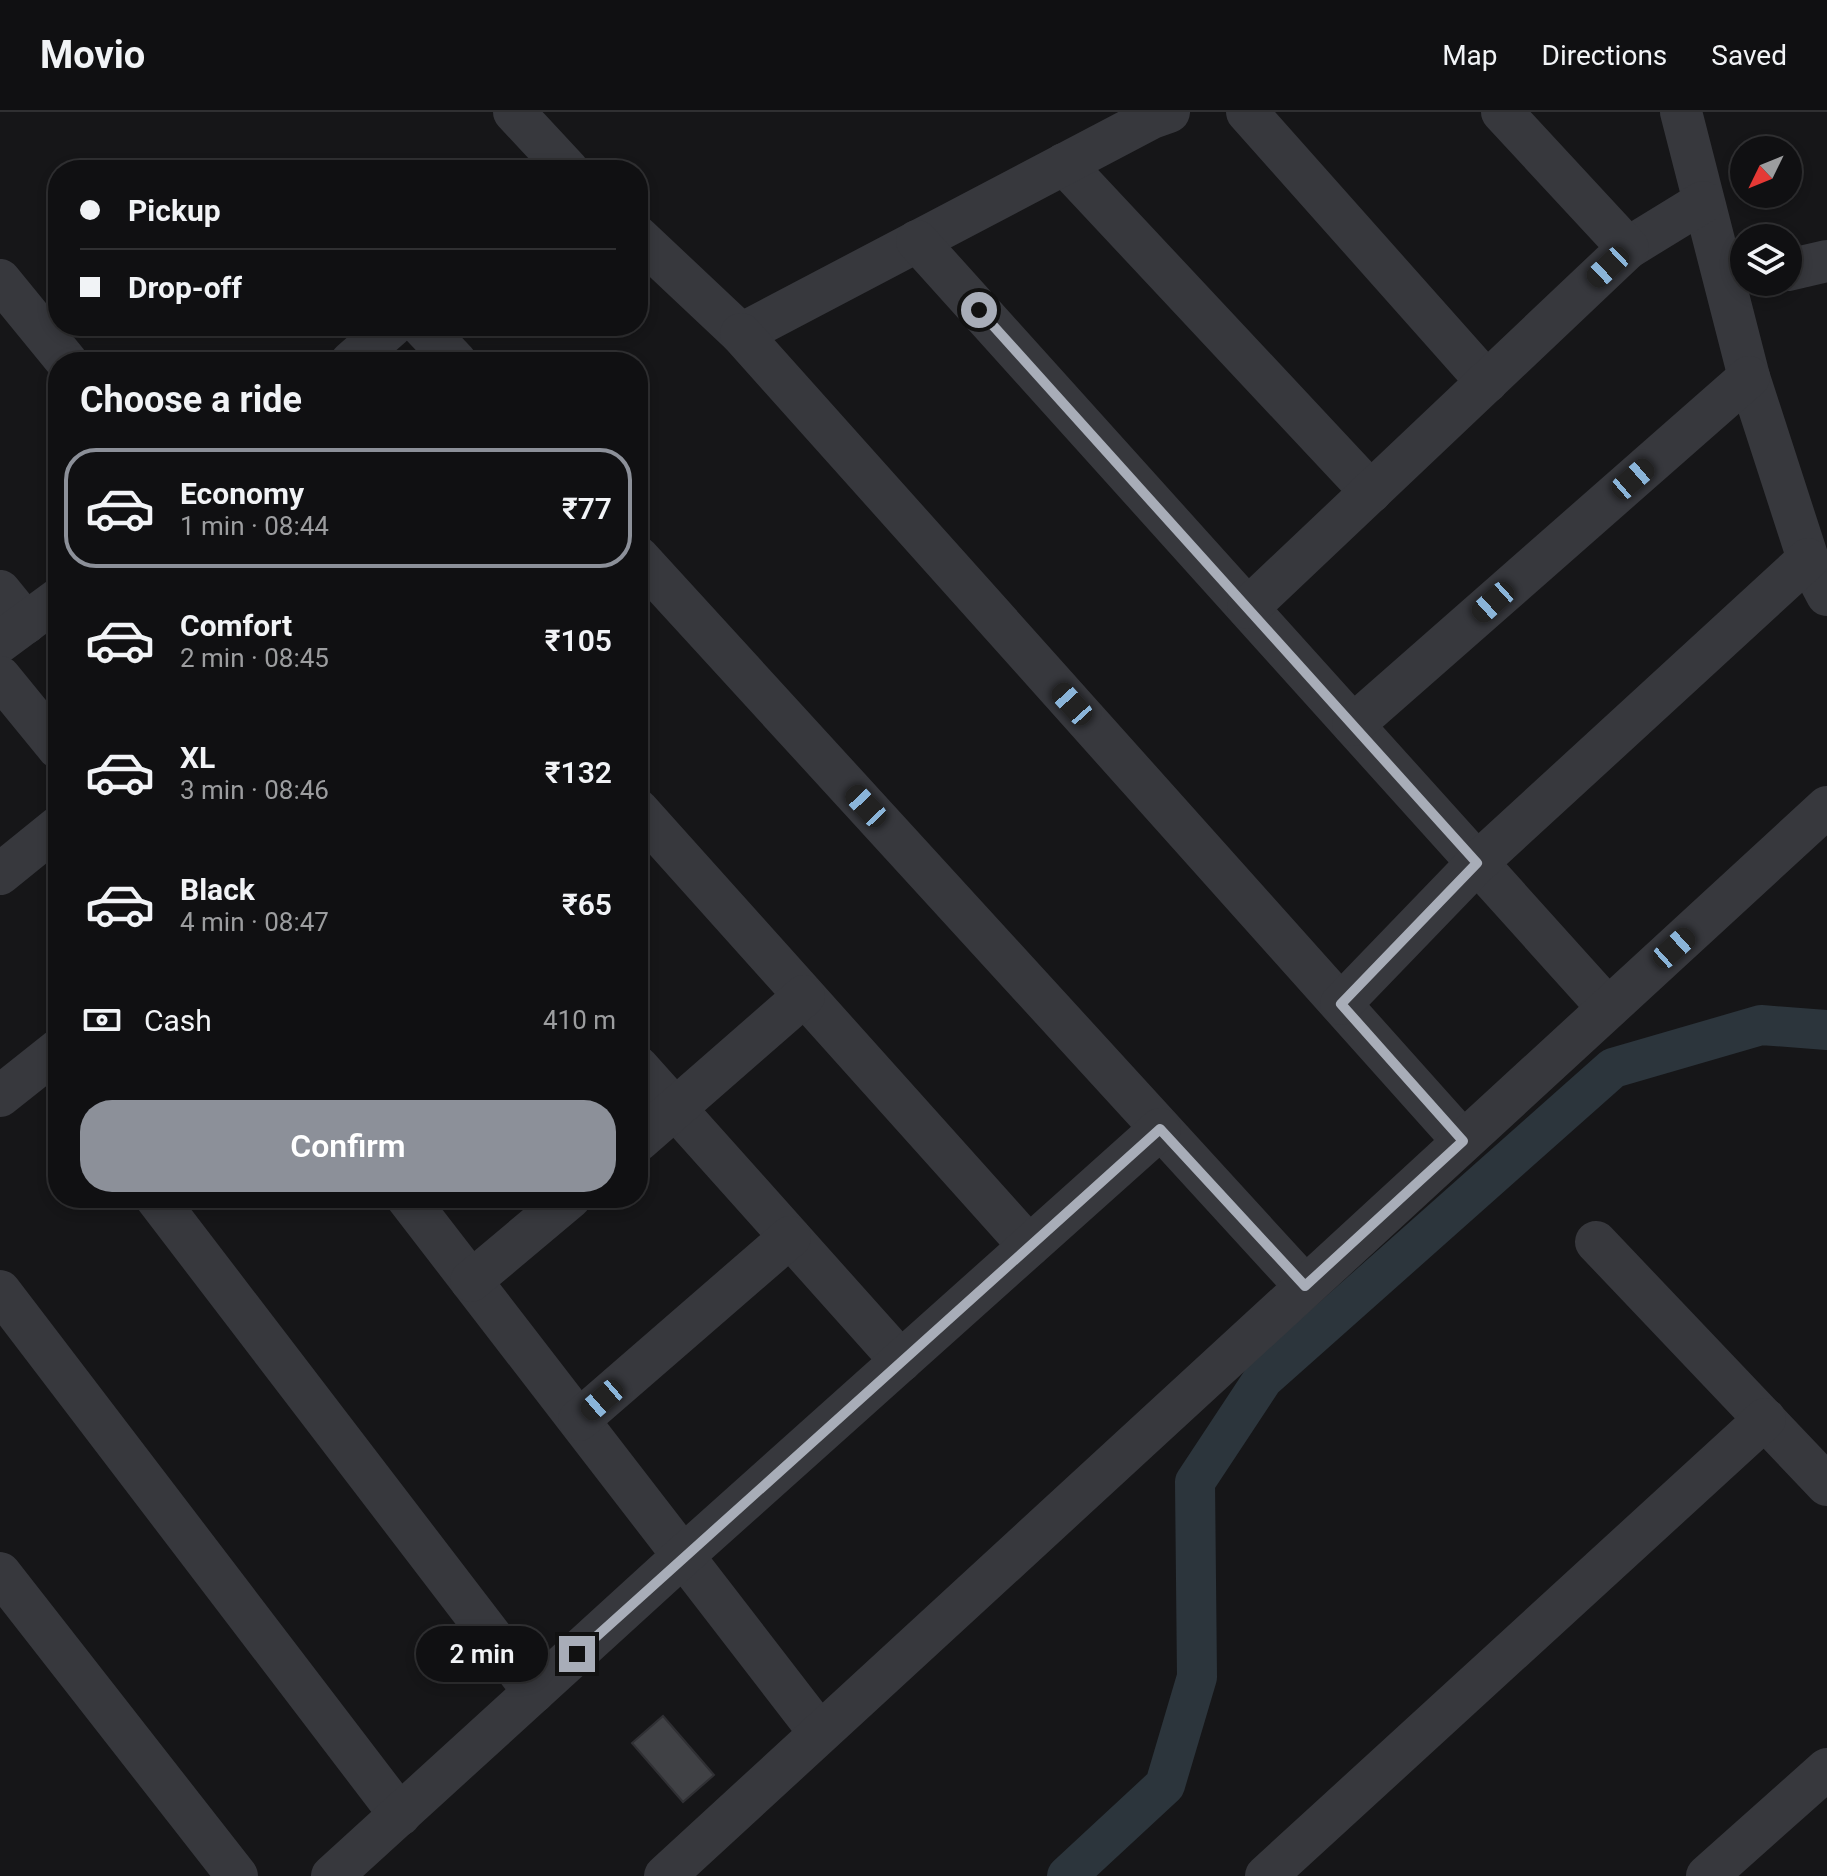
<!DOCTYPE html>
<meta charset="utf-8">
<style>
body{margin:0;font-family:Roboto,sans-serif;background:#1e1e20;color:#f1f3f6;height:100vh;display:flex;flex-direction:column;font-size:30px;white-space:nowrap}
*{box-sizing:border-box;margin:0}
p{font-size:26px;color:#9c9d9f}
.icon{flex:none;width:44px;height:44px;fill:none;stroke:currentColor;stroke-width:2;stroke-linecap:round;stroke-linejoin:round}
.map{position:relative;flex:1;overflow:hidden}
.details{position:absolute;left:48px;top:240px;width:600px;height:856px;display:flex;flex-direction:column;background:#101012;border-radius:32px;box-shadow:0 4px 12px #0003,0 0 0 2px #303032}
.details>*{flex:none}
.top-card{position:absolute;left:48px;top:48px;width:600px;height:176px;border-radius:32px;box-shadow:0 4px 12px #0003,0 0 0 2px #303032;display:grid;align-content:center;height:176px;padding:0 32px;background:#101012}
.needle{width:52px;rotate:227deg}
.controls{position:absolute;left:1730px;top:24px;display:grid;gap:16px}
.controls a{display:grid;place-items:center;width:72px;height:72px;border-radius:50%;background:#101012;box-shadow:0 4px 12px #0003,0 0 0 2px #303032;font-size:40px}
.end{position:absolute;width:36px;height:36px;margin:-18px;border:10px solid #a8adb8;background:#111;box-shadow:0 0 0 4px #111}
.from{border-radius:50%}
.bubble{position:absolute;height:56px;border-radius:28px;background:#101012;box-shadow:0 4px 12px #0003,0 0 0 2px #303032;font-size:26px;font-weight:600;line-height:56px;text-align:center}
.car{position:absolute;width:24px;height:48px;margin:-24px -12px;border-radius:10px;box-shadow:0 0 6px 2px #0007;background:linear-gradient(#222 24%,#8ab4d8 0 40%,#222 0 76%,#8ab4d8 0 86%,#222 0)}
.top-card b{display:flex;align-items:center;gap:28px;height:76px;font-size:30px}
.top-card b+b{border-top:2px solid #303032}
.top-card i{width:20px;height:20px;background:#f1f3f6}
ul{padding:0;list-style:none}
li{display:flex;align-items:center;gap:24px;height:120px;margin:0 16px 12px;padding:0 16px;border:4px solid transparent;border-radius:32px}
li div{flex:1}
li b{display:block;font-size:30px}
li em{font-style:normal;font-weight:600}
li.selected{border-color:#8c9099}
li>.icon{width:72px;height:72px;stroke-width:1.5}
h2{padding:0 32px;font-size:36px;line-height:96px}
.pay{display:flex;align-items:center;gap:20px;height:88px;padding:0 32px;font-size:30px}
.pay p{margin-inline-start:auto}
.primary-button{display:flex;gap:16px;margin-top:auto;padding:16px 32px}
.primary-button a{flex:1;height:92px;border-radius:32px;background:#8c9099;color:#fff;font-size:32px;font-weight:600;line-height:92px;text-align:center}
header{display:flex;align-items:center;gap:48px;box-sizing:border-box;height:112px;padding:0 40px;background:#101012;border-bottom:2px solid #303032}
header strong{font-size:38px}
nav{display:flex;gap:44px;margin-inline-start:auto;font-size:28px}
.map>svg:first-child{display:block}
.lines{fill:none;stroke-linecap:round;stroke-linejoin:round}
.canal{stroke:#2c353c;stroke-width:40}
.building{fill:#404145;stroke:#303034;stroke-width:2}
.minor{stroke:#37383d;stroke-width:42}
.route{stroke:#a8adb8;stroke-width:10}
</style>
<header>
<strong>Movio</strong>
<nav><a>Map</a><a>Directions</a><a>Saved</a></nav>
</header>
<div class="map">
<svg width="1827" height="1764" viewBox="0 0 1827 1764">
<rect width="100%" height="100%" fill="#161618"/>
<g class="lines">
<!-- canal -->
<path class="canal" d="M1067,1764L1165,1673L1197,1565L1195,1370L1263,1267L1613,956L1761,913L1827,918"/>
</g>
<!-- building -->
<path class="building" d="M663,1604L714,1663L683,1690L632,1631Z"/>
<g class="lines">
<!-- minor -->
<g class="minor">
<path d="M514,0L568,58"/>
<path d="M1247,0L1487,270"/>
<path d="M1681,0L1749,265L1808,447L1827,483"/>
<path d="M1064,52L1371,380"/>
<path d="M638,125L741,222L1152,6L1169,0"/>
<path d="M917,129L1608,896"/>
<path d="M1628,136L1703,90"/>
<path d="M1788,158L1827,149"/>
<path d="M0,168L67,250"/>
<path d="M422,214L456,250"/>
<path d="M741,222L1463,1029"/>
<path d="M351,250L392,214"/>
<path d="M638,445L1305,1174"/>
<path d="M0,479L26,511"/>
<path d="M1248,496L1628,136L1502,0"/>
<path d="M0,530L58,487"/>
<path d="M0,565L58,636"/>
<path d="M1353,613L1749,265"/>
<path d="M638,698L1029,1134"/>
<path d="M0,762L58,715"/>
<path d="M1341,892L1477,751L1808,447"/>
<path d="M638,955L901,1249"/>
<path d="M0,984L58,938"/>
<path d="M638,1029L804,884"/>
<path d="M156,1086L534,1580"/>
<path d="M407,1086L819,1620"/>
<path d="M1596,1130L1827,1373"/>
<path d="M471,1169L570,1086"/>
<path d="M0,1179L400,1703"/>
<path d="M579,1308L790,1125"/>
<path d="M0,1461L237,1764"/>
<path d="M332,1764L683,1444L1160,1017"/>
<path d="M665,1764L1827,695"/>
<path d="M1266,1764L1765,1307"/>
<path d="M1707,1764L1827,1657"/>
</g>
</g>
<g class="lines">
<!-- route -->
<path class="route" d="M577,1542L1160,1017L1305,1174L1463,1029L1341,892L1477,751L979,198"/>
</g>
</svg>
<div class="controls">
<a><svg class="needle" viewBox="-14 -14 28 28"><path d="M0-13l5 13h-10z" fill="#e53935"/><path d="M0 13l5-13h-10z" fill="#9c9d9f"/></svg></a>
<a><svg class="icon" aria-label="layers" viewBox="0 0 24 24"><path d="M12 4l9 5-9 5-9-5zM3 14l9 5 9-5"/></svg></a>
</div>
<i class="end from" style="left:979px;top:198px"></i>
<i class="end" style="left:577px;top:1542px"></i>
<div class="bubble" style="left:416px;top:1514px;width:132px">2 min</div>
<i class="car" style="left:1608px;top:155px;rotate:227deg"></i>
<i class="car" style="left:1633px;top:367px;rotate:49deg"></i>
<i class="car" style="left:1493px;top:490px;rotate:228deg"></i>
<i class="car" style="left:1072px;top:592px;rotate:318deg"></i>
<i class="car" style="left:866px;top:694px;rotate:317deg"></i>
<i class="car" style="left:1674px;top:836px;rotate:48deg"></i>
<i class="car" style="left:602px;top:1288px;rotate:229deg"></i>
<div class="top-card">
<b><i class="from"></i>Pickup</b>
<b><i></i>Drop-off</b>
</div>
<section class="details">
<h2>Choose a ride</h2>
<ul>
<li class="selected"><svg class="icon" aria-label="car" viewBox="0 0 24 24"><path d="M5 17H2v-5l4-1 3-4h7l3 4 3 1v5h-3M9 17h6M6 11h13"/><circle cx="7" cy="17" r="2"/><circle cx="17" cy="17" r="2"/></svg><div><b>Economy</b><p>1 min · 08:44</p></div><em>₹77</em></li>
<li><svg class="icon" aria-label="car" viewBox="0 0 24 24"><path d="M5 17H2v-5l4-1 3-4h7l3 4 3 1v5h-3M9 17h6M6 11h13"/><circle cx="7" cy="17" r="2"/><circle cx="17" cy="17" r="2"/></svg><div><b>Comfort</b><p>2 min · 08:45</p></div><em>₹105</em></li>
<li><svg class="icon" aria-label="car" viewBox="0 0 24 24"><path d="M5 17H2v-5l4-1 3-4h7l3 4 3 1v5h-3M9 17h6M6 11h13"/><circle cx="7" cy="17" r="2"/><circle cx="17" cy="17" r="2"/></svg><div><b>XL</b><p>3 min · 08:46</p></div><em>₹132</em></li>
<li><svg class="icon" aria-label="car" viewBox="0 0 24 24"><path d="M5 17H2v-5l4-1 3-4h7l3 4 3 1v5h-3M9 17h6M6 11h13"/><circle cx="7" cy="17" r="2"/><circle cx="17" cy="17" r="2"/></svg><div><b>Black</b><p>4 min · 08:47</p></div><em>₹65</em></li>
</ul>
<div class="pay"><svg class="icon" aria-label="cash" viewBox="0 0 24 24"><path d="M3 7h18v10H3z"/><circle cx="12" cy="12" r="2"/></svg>Cash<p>410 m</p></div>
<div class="primary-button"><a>Confirm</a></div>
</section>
</div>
